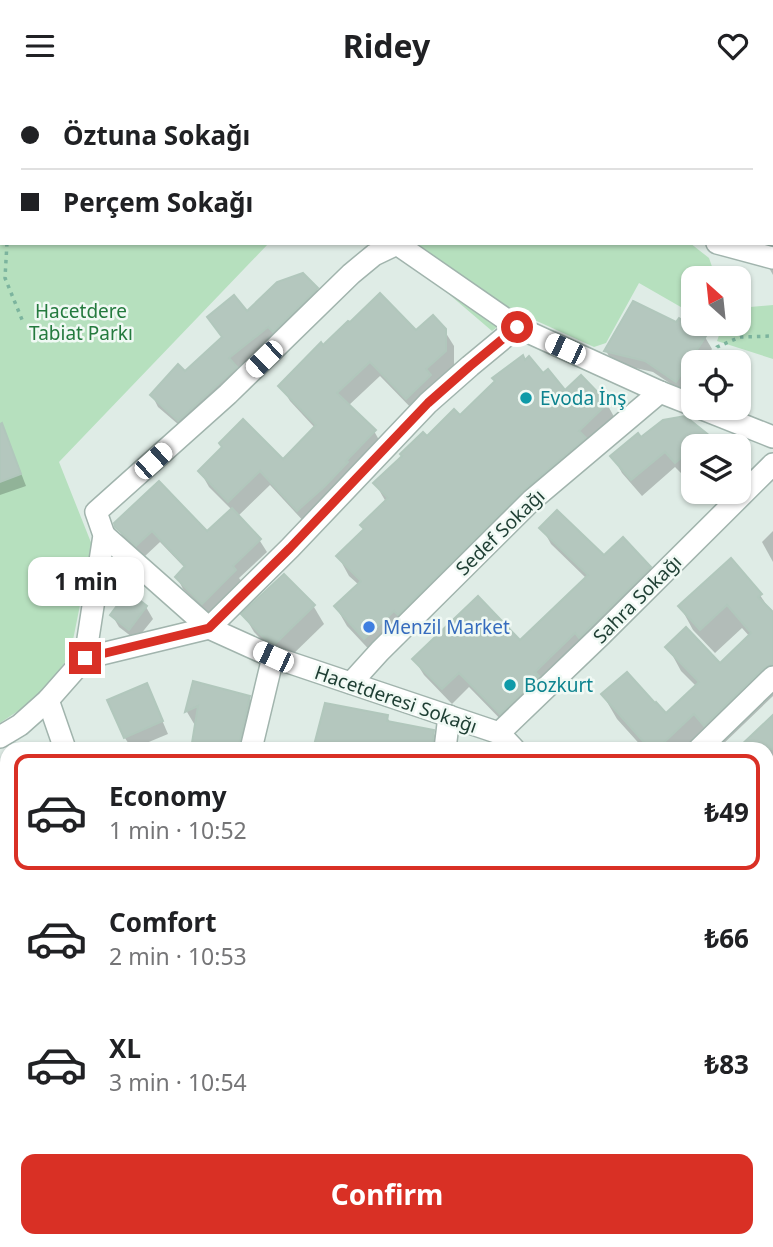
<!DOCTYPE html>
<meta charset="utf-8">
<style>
body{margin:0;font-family:"Noto Sans",sans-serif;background:#f6f6f6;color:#202124;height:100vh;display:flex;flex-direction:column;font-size:26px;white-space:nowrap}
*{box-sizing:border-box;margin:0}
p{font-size:23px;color:#757577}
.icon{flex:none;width:38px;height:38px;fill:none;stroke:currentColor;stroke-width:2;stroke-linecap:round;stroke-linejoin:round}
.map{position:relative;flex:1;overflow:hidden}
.details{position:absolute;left:0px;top:651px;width:774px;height:506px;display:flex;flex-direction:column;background:#fff;border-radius:21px 21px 0 0;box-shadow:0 2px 5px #0004}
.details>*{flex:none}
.top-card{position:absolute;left:0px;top:0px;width:774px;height:154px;box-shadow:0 2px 5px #0004;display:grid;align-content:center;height:154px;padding:0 21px;background:#fff}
.needle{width:46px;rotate:333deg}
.tools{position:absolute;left:681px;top:175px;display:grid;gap:14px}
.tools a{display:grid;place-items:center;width:70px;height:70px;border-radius:14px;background:#fff;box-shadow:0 2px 5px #0004;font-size:35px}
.end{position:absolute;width:32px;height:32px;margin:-16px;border:9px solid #d93025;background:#fff;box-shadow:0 0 0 4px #fff}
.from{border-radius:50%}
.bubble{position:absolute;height:49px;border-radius:14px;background:#fff;box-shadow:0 2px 5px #0004;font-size:23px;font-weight:700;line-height:49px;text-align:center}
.car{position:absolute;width:21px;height:42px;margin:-21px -10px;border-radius:9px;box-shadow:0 0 5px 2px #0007;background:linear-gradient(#fff 24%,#345 0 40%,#fff 0 76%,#345 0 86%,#fff 0)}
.top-card b{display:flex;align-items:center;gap:24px;height:66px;font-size:26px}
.top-card b+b{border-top:2px solid #e0e0e0}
.top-card i{width:18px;height:18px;background:#202124}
ul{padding:12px 0 0;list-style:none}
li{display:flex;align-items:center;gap:21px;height:116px;margin:0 14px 10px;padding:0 7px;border:4px solid transparent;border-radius:14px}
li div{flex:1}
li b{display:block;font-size:26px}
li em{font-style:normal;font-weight:700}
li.current{border-color:#d93025}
li>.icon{width:63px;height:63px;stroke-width:1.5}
.button{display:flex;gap:14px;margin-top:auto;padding:14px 21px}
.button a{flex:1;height:80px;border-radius:14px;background:#d93025;color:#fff;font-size:28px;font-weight:700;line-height:80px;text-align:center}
header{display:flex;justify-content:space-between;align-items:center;height:91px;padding:0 21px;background:#fff;font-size:32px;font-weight:700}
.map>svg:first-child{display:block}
.built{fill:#cddcd4}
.green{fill:#b6e0be}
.shadow{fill:#0003}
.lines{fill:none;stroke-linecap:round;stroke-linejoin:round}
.stream{stroke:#81d2d8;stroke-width:6}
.building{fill:#b4c7be;stroke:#b1c7bc;stroke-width:2}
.minor-casing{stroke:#a1b4ad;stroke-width:24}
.path{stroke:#7cb49e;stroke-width:3.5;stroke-dasharray:3.5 5;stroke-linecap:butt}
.minor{stroke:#fff;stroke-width:21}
.route{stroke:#d93025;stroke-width:9}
.culture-dot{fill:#0f9aa8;stroke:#f0f9f4;stroke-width:2.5}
.shop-dot{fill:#3f7fe0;stroke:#f0f9f4;stroke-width:2.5}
.labels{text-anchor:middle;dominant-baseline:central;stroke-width:5;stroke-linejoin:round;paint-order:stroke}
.park-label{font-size:19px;fill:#247a3e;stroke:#f0f9f4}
.culture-label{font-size:19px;fill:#0d838f;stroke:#f0f9f4;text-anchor:start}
.street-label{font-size:19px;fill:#1e3e33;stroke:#f0f9f4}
.shop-label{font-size:19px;fill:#366cbe;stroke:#f0f9f4;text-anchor:start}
</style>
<header><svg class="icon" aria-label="menu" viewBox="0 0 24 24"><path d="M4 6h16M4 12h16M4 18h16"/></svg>Ridey<svg class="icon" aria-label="heart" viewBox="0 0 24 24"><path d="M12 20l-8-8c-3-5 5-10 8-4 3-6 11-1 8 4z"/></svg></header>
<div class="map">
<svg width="773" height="1156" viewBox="0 0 773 1156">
<rect width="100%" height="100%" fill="#dfece6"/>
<!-- built -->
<path class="built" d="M767,852H773V1153L766,1132Z"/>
<!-- green -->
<g class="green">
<path d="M0,0H520L521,2H2V152H269L59,371L92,454L70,564L42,604L0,632Z"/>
<path d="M389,152H690L709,167L716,187H693V223L639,192L606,252L594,256L517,221L492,240Z"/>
<path d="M773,214V268L717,250L723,233H738L739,217Z"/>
<path d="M773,775V825L767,826V780Z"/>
</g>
<!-- shadow -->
<g class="shadow">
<path d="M579,0H604L594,2H580Z"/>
<path d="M772,98H773V184L768,175L710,152H772Z"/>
<path d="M317,198L323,210L237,278L242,288L186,340L158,316L152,304L185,282L223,247L209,227L247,223Z"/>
<path d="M444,239L454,255V277L416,322L380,285L348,315L374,340L383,356L307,434L270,394L237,426L260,450L267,461L239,487L242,491L210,523L183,498L177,486L185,477L160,451L144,466L124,448L117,436L207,443L232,419L209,396L200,380L284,370L315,337L290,310L281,295L323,256Z"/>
<path d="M705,246L712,258L703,271H693V287L683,301L653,281L613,272L606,260Z"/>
<path d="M543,284L565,302L581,287L607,313L618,333L534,419L377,567L347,535L336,516L359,494L349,485L338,465L365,439L386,411L375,392L427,347L460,327Z"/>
<path d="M684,327L709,346L714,355H693V385L691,382L686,387L675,376L642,405L622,382L613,366L641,348Z"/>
<path d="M10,357L16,369L26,395L0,404V361Z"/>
<path d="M542,437L604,466L650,477L659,492L510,638L469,596L452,613L424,584L414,568L520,552L587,488L551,453Z"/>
<path d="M773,440V471L762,451Z"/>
<path d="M731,469L760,504L773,524V605L719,657L708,646L696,658H644L617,628L603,604L666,625L697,596L681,580L668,556L720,574L750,546L742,537L715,562L693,539L680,515Z"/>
<path d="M284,485L314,516L324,533L286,570L278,566L254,541L244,524Z"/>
<path d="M146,516L153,528L136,549L119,536L112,524Z"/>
<path d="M195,592L249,606L259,624L251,658H192L196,636L187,621Z"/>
<path d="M152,606L168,643L132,658L125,647L110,610Z"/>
<path d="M387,626L391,633L433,641L443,658H315Z"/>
<path d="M773,640V811L766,817V658H739Z"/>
<path d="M0,732L7,744V832L0,833Z"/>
<path d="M766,876H773V961H769L766,958Z"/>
<path d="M7,972V1021H0V973Z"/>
<path d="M766,1007H773V1115L772,1091L766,1081Z"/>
<path d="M0,1074L7,1076V1129L0,1148Z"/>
<path d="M45,1150H134L130,1156H39Z"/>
<path d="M150,1150H165L172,1156H143Z"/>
<path d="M186,1150H307L311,1156H191Z"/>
<path d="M384,1150H441L445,1156H375Z"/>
<path d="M488,1150H673L639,1156H607L604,1154L595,1153L588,1156H491Z"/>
</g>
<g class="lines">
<!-- stream -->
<g class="stream">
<path d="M533,0L534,2"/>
<path d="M772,35H773"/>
</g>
</g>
<!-- building -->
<g class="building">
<path d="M303,182L318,197L273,241L268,236L229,267L237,276L178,330L150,304L178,273L185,280L222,246L207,226L234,204L247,220L277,191Z"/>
<path d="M380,202L416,239L433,224L446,238V260L426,278L431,284L406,308L370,271L337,302L376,339L346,370L348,371L324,396L297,420L260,380L228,411L198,380L222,356L219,352L243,328L283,368L316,334L278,295L321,251L323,254L348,230L350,231Z"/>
<path d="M633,210L676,231L679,227L706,245L676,291L645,270L604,260Z"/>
<path d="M523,264L525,269L529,265L543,282L548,278L565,299L581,284L608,312L579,340L586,347L523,400L398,524L394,520L364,548L334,515L361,490L336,465L364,438L360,434L388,407L373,392L402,365L400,363L423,341L427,345L454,318L460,324L495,290L492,287Z"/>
<path d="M685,325L710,345L699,355H693V380L681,367L675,372L665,361L631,389L610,365L638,342L641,346L663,329Z"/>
<path d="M2,332L21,383L0,391V333Z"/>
<path d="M159,390L207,440L232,417L261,448L233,475L236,479L202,513L175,486L185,475L152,440L136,455L115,436L114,432Z"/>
<path d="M557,419L604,464L623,446L651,476L579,547L575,542L535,581L539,585L500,623L459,582L442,598L412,568L478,505L520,549L588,484L539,437Z"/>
<path d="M731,467L762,503L758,506L773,521V573L764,577L704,635L694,623L657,658H650L601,603L627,581L655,612L656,611L666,622L699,591L665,556L686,536L720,572L751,542L727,514L700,539L678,515Z"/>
<path d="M284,483L315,514L275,553L266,549L241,523Z"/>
<path d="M128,500L147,515L129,539L110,524Z"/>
<path d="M193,590L250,605L238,658H191L198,615L185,621Z"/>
<path d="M147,592L163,630L124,647L107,609Z"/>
<path d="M325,612L388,624L387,630L434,639L432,658H313Z"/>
<path d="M773,624V658H737Z"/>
</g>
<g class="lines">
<!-- minor casing -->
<g class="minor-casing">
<g id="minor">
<path d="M648,0L649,2"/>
<path d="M717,152L773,167"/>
<path d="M700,317L773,346"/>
<path d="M104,444L209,537L273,566L499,642L514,658"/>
<path d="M85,567L104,444L96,421L228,303L351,183L374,164L397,153L517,236L660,301L693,314"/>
<path d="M351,592L380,560L532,409L660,301"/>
<path d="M48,609L65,658"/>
<path d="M499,642L600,545L773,373"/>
<path d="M0,646L20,634L48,609L85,567L209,537L290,457L428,312L470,275L517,236"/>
<path d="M251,658L273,566"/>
<path d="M445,658L449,625"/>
<path d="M699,658L773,586"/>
<path d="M766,840H773"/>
<path d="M0,933L7,948"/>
<path d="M0,1022H7"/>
<path d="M588,1150L589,1156"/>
<path d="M743,1150L745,1156"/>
<path d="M119,1156L126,1150"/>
<path d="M332,1156L340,1150"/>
<path d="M634,1156L654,1150"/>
</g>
</g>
<!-- path -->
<g class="path">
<path d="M241,0L242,2"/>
<path d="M7,152L5,187L23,231"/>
<path d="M708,271L717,256L740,246L773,245"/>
</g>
<!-- minor -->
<use href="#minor" class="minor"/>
</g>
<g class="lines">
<!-- route -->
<path class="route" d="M85,567L209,537L290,457L428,312L470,275L517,236"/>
</g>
<!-- markers -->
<g class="culture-dot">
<circle cx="526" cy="307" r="7"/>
<circle cx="510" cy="594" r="7"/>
</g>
<circle class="shop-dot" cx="369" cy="536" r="7"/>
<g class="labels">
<!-- park labels -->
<g class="park-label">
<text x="81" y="220">Hacetdere<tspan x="81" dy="22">Tabiat Parkı</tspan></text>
</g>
<!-- culture labels -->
<g class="culture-label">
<text x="540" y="307">Evoda İnş</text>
<text x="524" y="594">Bozkurt</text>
</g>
<!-- street labels -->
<g class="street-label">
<text transform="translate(500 441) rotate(-44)">Sedef Sokağı</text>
<text transform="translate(637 508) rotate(-45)">Sahra Sokağı</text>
<text transform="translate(396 608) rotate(19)">Hacetderesi Sokağı</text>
</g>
<!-- shop labels -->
<g class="shop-label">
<text x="383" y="536">Menzil Market</text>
</g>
</g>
</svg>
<div class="tools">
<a><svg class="needle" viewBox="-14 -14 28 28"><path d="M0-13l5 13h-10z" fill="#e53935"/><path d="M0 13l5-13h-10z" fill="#757577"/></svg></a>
<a><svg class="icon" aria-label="locate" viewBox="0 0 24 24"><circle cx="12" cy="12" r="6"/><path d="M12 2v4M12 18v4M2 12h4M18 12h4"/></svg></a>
<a><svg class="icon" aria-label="layers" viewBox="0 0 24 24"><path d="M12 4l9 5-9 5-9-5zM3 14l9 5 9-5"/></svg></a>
</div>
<i class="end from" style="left:517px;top:236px"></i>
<i class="end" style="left:85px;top:567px"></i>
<div class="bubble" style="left:28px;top:466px;width:116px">1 min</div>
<i class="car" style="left:565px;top:258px;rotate:295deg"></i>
<i class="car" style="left:264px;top:268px;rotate:226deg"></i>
<i class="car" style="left:153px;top:370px;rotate:48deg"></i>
<i class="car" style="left:273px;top:566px;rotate:295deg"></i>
<div class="top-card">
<b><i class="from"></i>Öztuna Sokağı</b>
<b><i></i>Perçem Sokağı</b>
</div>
<section class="details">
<ul>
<li class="current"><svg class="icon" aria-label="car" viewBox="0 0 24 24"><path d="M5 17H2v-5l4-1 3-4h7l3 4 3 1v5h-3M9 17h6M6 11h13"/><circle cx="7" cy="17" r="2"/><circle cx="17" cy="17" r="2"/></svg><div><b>Economy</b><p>1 min · 10:52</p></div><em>₺49</em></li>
<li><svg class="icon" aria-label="car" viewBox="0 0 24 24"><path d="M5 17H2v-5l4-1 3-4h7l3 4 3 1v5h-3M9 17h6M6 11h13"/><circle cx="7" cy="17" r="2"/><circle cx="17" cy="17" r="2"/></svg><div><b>Comfort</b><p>2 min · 10:53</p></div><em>₺66</em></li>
<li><svg class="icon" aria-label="car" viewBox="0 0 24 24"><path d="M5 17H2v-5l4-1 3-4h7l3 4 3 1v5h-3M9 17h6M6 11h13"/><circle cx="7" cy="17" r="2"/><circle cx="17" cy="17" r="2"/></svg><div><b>XL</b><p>3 min · 10:54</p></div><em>₺83</em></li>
</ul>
<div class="button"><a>Confirm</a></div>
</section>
</div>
